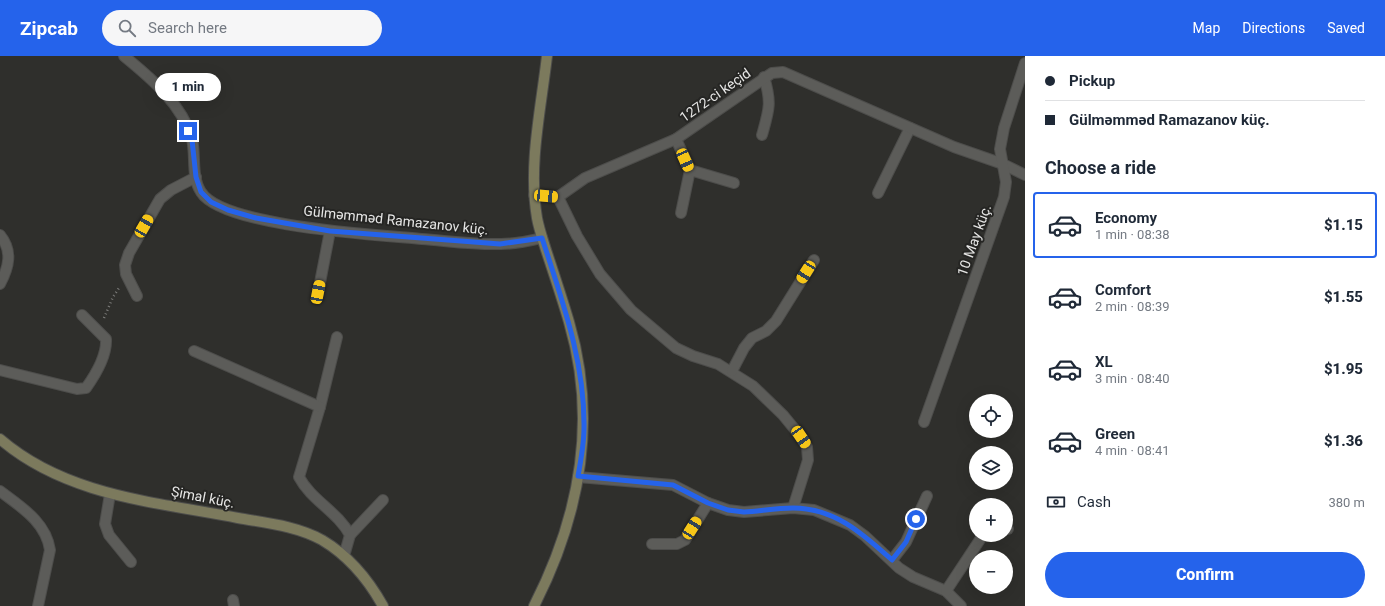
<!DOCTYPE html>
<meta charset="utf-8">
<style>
body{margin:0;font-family:Roboto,sans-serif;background:#f6f6f7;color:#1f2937;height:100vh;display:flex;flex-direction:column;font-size:15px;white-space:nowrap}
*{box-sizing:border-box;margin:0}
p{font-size:13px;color:#747a83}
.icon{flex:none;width:22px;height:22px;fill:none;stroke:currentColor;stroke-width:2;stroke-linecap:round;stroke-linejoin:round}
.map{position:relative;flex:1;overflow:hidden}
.panel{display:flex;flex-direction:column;background:#fff;width:360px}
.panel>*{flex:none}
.hud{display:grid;align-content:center;height:88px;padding:0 20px;background:#fff}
.tools{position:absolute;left:969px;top:338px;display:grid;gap:8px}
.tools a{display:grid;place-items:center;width:44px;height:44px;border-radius:50%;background:#fff;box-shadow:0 4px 16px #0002;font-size:20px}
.end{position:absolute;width:18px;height:18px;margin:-9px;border:5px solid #2563eb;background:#fff;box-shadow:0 0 0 2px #fff}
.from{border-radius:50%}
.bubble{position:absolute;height:28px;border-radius:14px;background:#fff;box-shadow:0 4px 16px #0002;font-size:13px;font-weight:800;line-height:28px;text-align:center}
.car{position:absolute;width:12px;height:24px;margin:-12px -6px;border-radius:5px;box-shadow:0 0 3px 1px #0007;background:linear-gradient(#f5c518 24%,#345 0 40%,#f5c518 0 76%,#345 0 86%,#f5c518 0)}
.hud b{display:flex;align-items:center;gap:14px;height:38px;font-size:15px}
.hud b+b{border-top:1px solid #e0e1e3}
.hud i{width:10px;height:10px;background:#1f2937}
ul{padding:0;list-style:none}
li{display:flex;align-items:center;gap:12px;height:66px;margin:0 8px 6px;padding:0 12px;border:2px solid transparent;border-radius:4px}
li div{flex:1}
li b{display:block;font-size:15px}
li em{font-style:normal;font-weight:800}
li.current{border-color:#2563eb}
li>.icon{width:36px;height:36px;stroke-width:1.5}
h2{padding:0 20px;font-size:18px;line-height:48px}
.pay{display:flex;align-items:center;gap:10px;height:44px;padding:0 20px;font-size:15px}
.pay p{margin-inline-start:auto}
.primary-button{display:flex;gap:8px;margin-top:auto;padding:8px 20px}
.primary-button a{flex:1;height:46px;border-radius:24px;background:#2563eb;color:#fff;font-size:16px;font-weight:800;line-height:46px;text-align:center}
header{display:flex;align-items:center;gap:24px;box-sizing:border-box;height:56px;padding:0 20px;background:#2563eb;color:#fff}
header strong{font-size:19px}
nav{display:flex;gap:22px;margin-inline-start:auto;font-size:14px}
.search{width:280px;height:36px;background:#f6f6f7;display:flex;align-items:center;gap:10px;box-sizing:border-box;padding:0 14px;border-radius:22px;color:#747a83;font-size:15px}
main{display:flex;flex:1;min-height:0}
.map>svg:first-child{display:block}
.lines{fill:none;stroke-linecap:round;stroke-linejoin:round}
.street-casing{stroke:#4d4d4b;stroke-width:12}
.secondary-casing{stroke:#4d4d4b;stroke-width:12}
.path{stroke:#7d7d7b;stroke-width:2.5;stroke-dasharray:1 3;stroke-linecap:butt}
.street{stroke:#5c5c59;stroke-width:10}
.secondary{stroke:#7c7a5d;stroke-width:10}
.route{stroke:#2563eb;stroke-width:5}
.labels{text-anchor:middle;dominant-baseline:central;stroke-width:4;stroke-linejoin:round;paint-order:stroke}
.street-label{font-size:14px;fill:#e6e6e5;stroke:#252523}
</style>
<header>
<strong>Zipcab</strong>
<div class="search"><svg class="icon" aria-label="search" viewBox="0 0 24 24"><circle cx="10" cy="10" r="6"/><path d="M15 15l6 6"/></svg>Search here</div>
<nav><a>Map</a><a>Directions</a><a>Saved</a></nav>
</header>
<main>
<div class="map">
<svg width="1025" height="550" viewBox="0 0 1025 550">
<rect width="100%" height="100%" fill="#2f2f2c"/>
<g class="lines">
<!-- street casing -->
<g class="street-casing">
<g id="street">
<path d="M124,0C151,22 182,48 192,83C196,100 191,121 201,136C223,171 380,179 422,183C448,185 475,189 501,188C515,188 529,185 542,182"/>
<path d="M762,79C769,54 772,47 764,21"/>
<path d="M676,83L690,114L681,157"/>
<path d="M690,114L734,127"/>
<path d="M878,137L910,72"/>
<path d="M534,139L558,141L585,122L676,83L772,17L783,16L954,91L1003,108L1025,119"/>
<path d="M558,141L577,180L600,218L631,254L676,292L693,300L718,308L753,330L783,359L801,381L807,391L808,404L793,452"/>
<path d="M0,179C13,195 9,211 0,228"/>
<path d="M318,237L330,175"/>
<path d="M137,240L126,218L125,209L129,197L160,143L171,134L196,121"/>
<path d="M337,281L320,351L299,421C311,444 338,456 350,479L344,500"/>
<path d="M194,295L320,351"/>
<path d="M0,314L77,333L86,332C96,318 107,299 106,283L82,259"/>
<path d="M732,315L744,292L752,282L766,275L776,265L814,204"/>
<path d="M924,366L1004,141L1006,126L1000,93L1004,72L1025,7"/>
<path d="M578,421L673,429L708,447L728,454L744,456L793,452L814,454L850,469L865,480L899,512L913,521L946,535L961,550"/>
<path d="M0,435C21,451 46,466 50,494L38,550"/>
<path d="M110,438L105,468L109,479L131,506"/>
<path d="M1006,473H1008"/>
<path d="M350,479L383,444"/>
<path d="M652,488H677L685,484L708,447"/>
<path d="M892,504L906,486L927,440"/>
<path d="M946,535L983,479"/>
<path d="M233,544L234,550"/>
</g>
</g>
<!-- secondary casing -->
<g class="secondary-casing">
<g id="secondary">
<path d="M0,383C66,440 156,446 238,462C266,467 297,470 322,484C349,500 368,523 383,550"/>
<path d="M534,550C580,460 598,365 569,266C562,242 554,218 546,194C543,184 539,173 537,162C528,109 541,53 547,0"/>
</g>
</g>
<!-- path -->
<path class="path" d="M104,262L113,241L119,232"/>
<!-- street -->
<use href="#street" class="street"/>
<!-- secondary -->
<use href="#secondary" class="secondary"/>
</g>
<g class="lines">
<!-- route -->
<path class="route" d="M188,75L192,84L196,121L201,136L211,146L228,154L256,162L330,175L500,188L542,182C562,244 585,306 584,372C584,388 581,404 578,420L673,429L708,447L728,454L744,456C760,455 777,452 793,452C835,452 863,478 892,504L906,486L916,463"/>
</g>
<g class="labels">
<!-- street labels -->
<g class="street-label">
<text transform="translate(715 39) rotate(-35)">1272-ci keçid</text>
<text transform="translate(396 164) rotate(6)">Gülməmməd Ramazanov küç.</text>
<text transform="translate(974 184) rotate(-70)">10 May küç.</text>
<text transform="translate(203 441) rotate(11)">Şimal küç.</text>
</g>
</g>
</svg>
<div class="tools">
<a><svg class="icon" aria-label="locate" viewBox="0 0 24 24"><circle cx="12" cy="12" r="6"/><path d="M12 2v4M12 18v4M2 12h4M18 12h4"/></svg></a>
<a><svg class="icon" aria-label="layers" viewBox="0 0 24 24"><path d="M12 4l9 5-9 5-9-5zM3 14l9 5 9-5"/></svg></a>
<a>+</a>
<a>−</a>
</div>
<i class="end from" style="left:916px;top:463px"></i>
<i class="end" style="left:188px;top:75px"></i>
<div class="bubble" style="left:155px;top:17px;width:66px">1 min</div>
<i class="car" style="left:685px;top:104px;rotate:156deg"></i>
<i class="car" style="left:546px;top:140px;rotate:95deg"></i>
<i class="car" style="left:144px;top:170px;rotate:30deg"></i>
<i class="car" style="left:806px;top:216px;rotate:212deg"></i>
<i class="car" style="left:318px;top:236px;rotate:11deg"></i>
<i class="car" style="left:801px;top:381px;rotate:146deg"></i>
<i class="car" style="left:692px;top:472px;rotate:32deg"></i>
</div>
<section class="panel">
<div class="hud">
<b><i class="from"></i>Pickup</b>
<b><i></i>Gülməmməd Ramazanov küç.</b>
</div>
<h2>Choose a ride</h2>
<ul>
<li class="current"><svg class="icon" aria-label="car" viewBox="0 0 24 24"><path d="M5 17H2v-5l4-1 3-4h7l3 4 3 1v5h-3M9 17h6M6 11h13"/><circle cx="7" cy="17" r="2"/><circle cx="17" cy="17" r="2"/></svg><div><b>Economy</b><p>1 min · 08:38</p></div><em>$1.15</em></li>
<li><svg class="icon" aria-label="car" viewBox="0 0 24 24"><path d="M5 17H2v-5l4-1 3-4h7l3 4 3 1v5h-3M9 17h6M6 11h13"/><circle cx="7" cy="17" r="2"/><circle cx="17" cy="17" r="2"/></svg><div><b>Comfort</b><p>2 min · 08:39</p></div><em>$1.55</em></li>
<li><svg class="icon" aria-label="car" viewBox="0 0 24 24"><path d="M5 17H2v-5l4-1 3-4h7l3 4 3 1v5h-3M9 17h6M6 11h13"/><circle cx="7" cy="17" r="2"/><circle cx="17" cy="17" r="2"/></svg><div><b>XL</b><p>3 min · 08:40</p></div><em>$1.95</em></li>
<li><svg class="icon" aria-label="car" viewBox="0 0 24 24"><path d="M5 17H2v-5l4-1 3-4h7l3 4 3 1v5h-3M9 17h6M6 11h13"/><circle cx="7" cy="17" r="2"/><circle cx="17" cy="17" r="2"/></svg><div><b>Green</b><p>4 min · 08:41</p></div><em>$1.36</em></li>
</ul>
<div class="pay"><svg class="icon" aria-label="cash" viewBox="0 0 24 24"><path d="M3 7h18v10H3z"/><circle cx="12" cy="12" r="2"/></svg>Cash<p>380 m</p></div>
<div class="primary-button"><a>Confirm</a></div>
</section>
</main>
